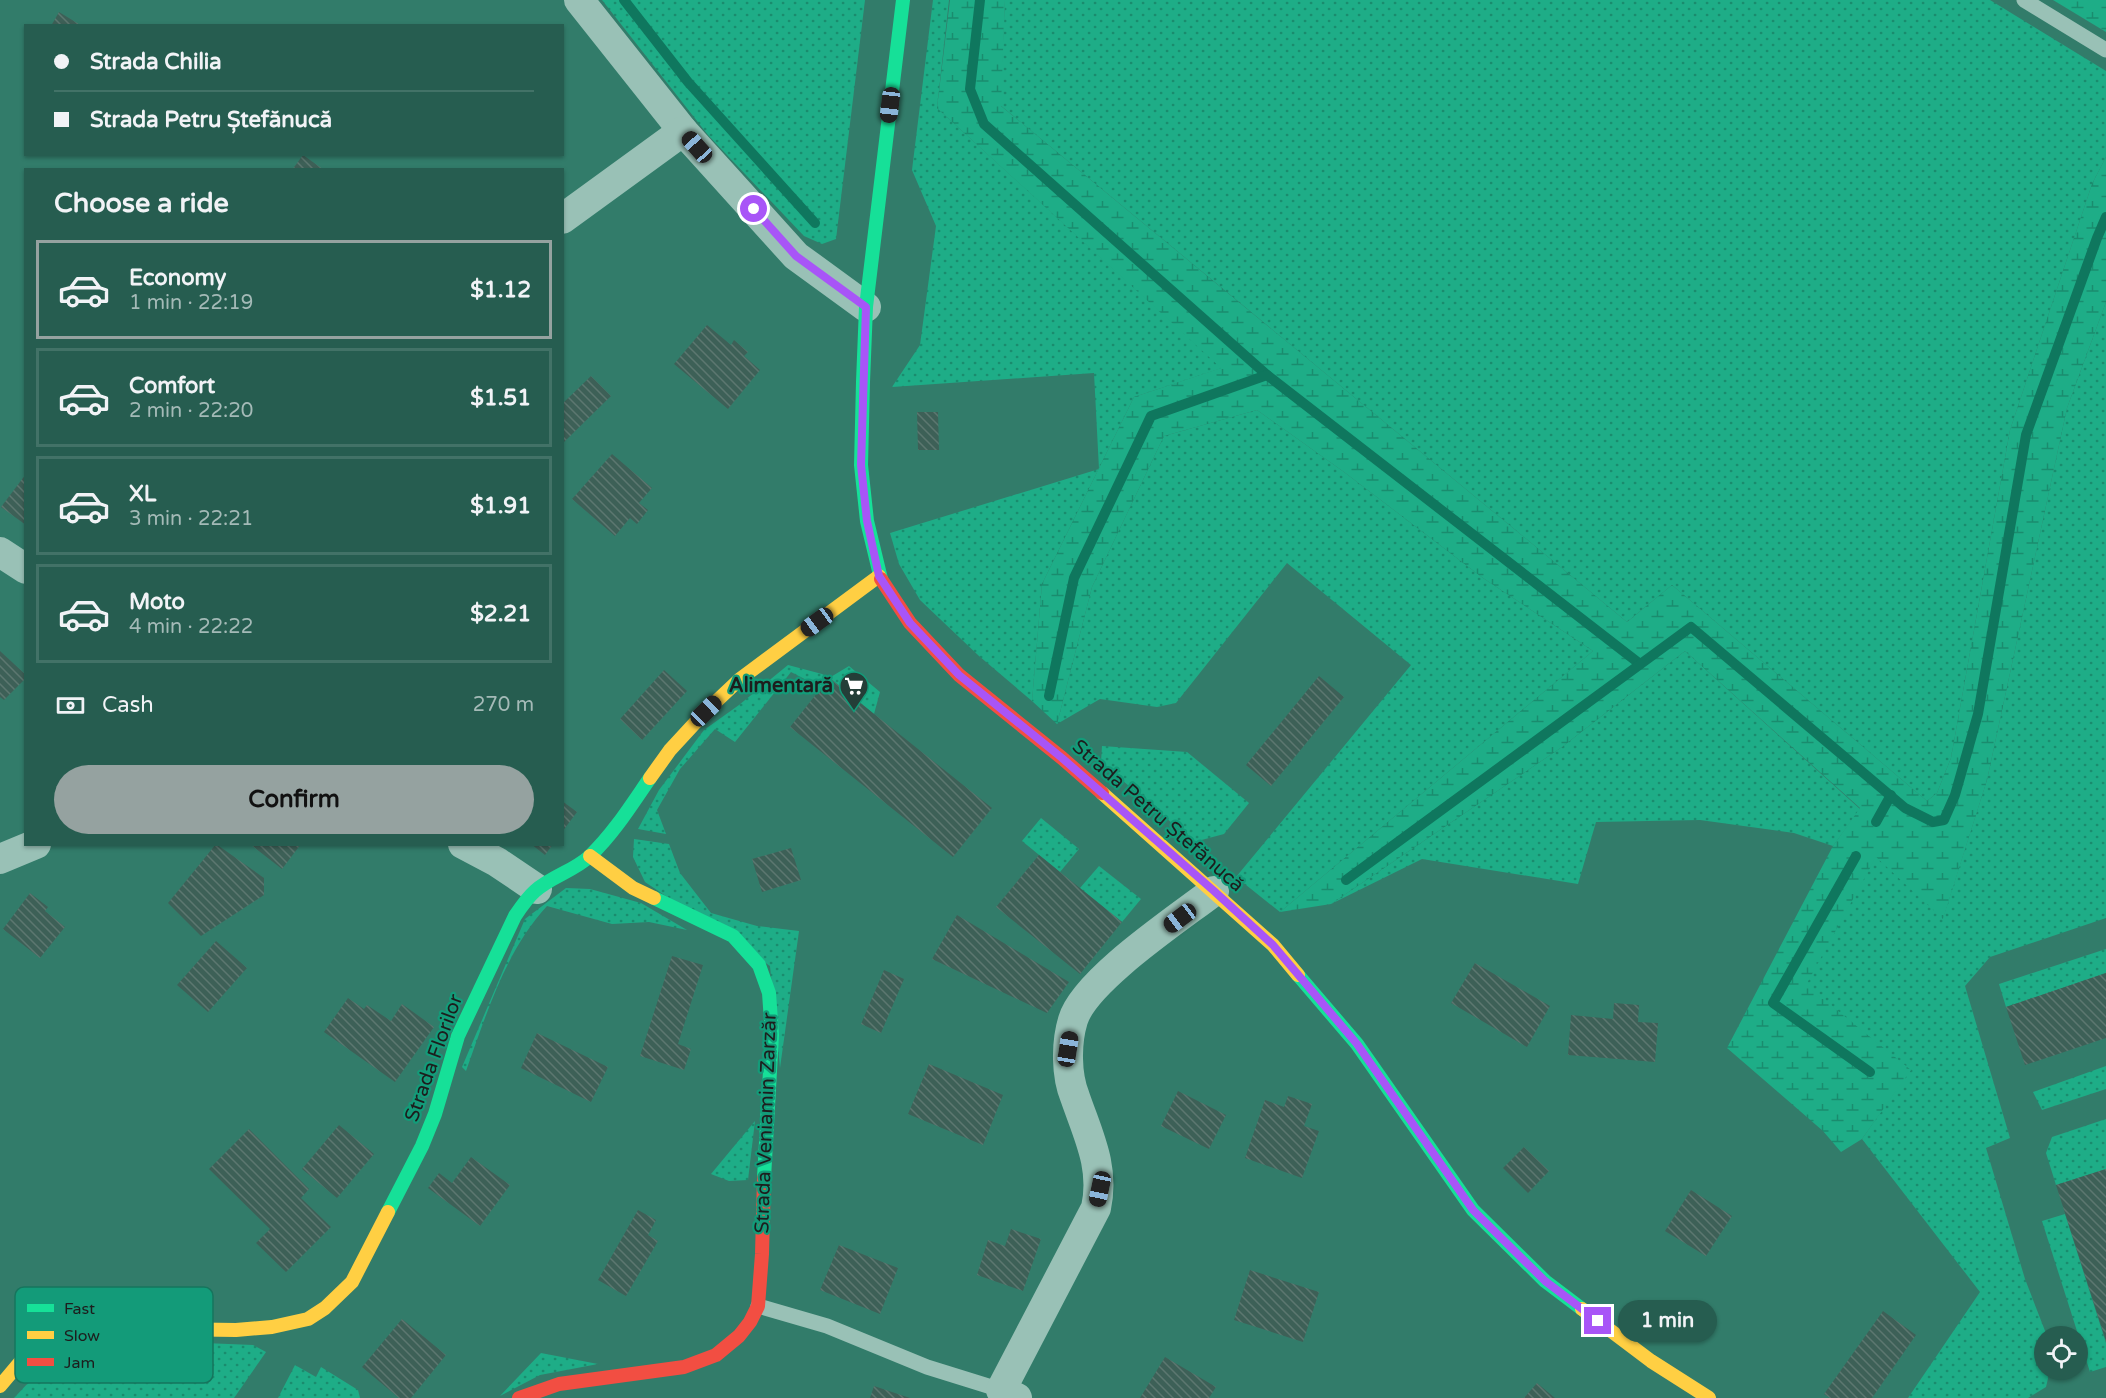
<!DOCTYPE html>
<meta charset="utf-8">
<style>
body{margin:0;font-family:"Varela Round",sans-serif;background:#32665a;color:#f1f3f6;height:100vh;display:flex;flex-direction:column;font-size:22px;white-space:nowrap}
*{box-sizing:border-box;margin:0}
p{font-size:20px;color:#a4bab7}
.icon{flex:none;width:33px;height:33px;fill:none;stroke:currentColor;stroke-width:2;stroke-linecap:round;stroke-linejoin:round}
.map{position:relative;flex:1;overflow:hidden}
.side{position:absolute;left:24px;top:168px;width:540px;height:678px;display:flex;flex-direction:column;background:#265d50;border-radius:0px;box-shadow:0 2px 4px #0004}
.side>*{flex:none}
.banner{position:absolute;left:24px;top:24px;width:540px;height:132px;border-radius:0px;box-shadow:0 2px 4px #0004;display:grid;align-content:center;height:132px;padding:0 30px;background:#265d50}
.controls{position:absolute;left:2034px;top:1326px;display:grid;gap:12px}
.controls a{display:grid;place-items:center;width:54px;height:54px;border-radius:50%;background:#265d50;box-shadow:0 2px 4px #0004;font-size:30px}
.end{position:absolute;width:27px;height:27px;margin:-14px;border:8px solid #a855f7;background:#fff;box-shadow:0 0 0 3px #fff}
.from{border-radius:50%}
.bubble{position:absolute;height:42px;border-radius:21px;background:#265d50;box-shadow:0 2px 4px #0004;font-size:20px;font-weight:700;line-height:42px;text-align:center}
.car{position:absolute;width:18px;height:36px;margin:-18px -9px;border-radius:8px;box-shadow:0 0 4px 2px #0007;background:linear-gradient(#222 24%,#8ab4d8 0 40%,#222 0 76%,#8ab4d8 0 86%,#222 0)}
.banner b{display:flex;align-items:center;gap:21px;height:57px;font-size:22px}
.banner b+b{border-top:2px solid #427267}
.banner i{width:15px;height:15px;background:#f1f3f6}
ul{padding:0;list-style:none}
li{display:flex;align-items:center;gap:18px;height:99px;margin:0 12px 9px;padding:0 18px;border:3px solid #427267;border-radius:0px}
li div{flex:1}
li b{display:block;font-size:22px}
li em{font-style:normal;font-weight:700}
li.on{border-color:#95a2a0}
li>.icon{width:54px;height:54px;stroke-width:1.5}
h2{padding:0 30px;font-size:27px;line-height:72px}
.pay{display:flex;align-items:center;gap:15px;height:66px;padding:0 30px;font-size:22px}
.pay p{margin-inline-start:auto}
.cta{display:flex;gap:12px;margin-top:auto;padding:12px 30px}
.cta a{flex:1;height:69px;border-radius:36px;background:#95a2a0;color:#111;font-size:24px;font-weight:700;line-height:69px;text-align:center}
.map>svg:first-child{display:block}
.grass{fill:url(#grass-dots)}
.wetland{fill:url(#wetland-marsh)}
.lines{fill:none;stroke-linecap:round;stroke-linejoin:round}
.stream{stroke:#0f775e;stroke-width:10}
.building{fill:url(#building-back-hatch)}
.lane{stroke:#99c1b6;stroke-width:15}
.street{stroke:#99c1b6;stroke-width:30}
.fast{stroke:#16e098;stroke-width:14}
.slow{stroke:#ffcf43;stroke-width:14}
.jam{stroke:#f24e42;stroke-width:14}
.route{stroke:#a855f7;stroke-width:8}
.labels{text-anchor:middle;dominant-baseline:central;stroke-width:4.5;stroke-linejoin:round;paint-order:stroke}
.poi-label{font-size:20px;font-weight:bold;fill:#1d1d1d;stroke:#139b79;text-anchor:end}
.street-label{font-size:20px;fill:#1d1d1d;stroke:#139b79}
.key{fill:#139b79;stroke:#16755d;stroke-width:1.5}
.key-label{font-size:16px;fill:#1d1d1d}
</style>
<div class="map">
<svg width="2106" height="1398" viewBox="0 0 2106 1398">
<defs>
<pattern id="grass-dots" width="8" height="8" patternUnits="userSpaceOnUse" patternTransform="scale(1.5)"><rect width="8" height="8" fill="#1ead87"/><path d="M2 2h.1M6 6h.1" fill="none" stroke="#1a8c6e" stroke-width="1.8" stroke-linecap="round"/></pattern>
<pattern id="wetland-marsh" width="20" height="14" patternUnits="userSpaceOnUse" patternTransform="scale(1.5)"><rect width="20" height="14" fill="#1ead87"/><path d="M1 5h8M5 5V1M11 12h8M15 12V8" fill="none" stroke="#1a8c6e"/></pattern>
<pattern id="building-back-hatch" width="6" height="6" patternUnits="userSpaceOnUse" patternTransform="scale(1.5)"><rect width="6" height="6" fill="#3d6057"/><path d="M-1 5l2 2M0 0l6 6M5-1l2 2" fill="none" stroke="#5c7770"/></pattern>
</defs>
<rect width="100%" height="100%" fill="#327c6a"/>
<!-- grass -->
<g class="grass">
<path d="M602,0H865L836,239L822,244L804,236L708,135Z"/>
<path d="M933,0H949L937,108L1222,368L1134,397L1042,584L1032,701L979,656L920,600L899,564L890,533L1099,469L1094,373L892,387L920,345L936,226L912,170Z"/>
<path d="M1005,0H1990L2106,71V157L2092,184L2010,430L1951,758L1937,793L1927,801L1672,585L1627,622L1000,105Z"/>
<path d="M2106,302V918L1990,957L1965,986L2010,1138L1986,1148L2025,1279L2047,1336H2044V1370H2050L2046,1387L2028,1398H1908L1980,1292L1862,1139L1910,1070L1805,985L1876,856L1943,918L1987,780L2067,408Z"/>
<path d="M1257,410L1344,472L1483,578L1593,651L1280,912L1236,877L1411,665L1287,563L1176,703L1157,707L1100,699L1057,724L1092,587L1164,436Z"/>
<path d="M1685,651L1860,809L1833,846L1794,833L1700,820L1596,822L1578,884L1422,859L1331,904L1562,747Z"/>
<path d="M788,665L822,674L829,678L849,666L880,692L874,714L830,678L822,688L791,672L735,742L715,729L680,769L657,810L666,834L638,829L659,790L704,730L739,705Z"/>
<path d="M1102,746L1187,752L1249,803L1224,834L1194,842L1101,762Z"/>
<path d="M1041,818L1079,849L1060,872L1022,841Z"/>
<path d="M634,839L669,844L680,873L711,913L757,926L799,931L780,1068L770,966L645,882L633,857Z"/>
<path d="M1099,866L1141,899L1122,922L1080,888Z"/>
<path d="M566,888L590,889L641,903L687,930L649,922L612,924L547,906C506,950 486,1015 466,1071L462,1067L525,919Z"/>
<path d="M2106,949V973L2006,1007L1999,984Z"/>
<path d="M2106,1066V1089L2042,1110L2033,1092Z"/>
<path d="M2106,1119V1169L2056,1185L2046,1153L2052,1137Z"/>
<path d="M755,1121L748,1180L729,1181L711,1174Z"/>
<path d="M2065,1214L2106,1343V1367L2090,1372L2042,1221Z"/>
<path d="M155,1341L253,1345L266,1352L234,1398H14L61,1348Z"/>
<path d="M541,1353L598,1364L540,1375L500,1396Z"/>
<path d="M295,1365L316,1377L321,1367L358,1390L360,1398H278Z"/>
</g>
<!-- wetland -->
<g class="wetland">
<path d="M950,0H1005L1001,106L1627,622L1672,585L1927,801L1937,793L1951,758L2010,430L2092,184L2106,157V302L2067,408L1987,780L1943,919L1876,857L1806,985L1911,1070L1862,1139L1841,1152L1823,1131L1727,1048L1833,846L1860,808L1685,651L1562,747L1331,904L1280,912L1593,651L1483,578L1344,472L1257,410L1164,436L1092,587L1057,724L1032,701L1042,584L1134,397L1221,368L937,108Z"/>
<path d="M2053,0H2106V32Z"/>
</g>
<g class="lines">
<!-- stream -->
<g class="stream">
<path d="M624,0L688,82L815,223"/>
<path d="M980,0L970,89L984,124L1267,375"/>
<path d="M1049,696L1074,578L1151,416L1267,375L1640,664"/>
<path d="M1876,822L1891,795"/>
<path d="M1856,856L1773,1003L1870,1072"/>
<path d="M1346,880L1691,627L1905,808L1933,822L1944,820L1955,795L1978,714L2026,435L2097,238L2106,217"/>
</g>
</g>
<!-- building -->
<g class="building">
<path d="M59,12L82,26H51Z"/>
<path d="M303,155L324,170H292Z"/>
<path d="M707,325L731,345L734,340L748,352L744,356L760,370L728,409L674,364Z"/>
<path d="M591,376L611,396L562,444V404Z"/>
<path d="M917,412H938L939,450H918Z"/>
<path d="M612,454L652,488L639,503L648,510L637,524L630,518L615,536L572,499Z"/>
<path d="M26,474V525L1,507Z"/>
<path d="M0,651L26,675V678L4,700L0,697Z"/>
<path d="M664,670L687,691L642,740L620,719Z"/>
<path d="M1319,676L1344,697L1271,786L1246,765Z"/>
<path d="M829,678L992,808L953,857L790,727Z"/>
<path d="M562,801L577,812L562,832Z"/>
<path d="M216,844L264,878V895L201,936L168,903Z"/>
<path d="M250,844H301L282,869Z"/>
<path d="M531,844H553L545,855Z"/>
<path d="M791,848L801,880L762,892L752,859Z"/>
<path d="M1039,855L1122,922L1080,974L996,907Z"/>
<path d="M30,893L48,907L45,911L65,927L40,958L3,929Z"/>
<path d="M957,915L1069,982L1047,1013L932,959Z"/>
<path d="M216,941L247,968L208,1012L177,985Z"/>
<path d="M672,956L703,965L678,1044L691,1049L684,1070L640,1056Z"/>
<path d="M1475,963L1550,1006L1527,1047L1451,1003Z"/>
<path d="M884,970L904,979L881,1033L861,1024Z"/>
<path d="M2106,973V1038L2025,1065L2006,1007Z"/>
<path d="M348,998L364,1009L367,1005L391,1021L402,1004L434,1027L395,1082L324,1032Z"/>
<path d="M1614,1003L1639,1005L1638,1022L1658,1023L1655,1062L1568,1055L1571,1015L1613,1019Z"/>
<path d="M537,1033L608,1067L591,1102L521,1068Z"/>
<path d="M929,1064L1003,1095L983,1145L908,1114Z"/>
<path d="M1178,1091L1226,1115L1209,1149L1161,1126Z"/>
<path d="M1288,1096L1312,1104L1304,1126L1319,1131L1302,1178L1245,1158L1265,1100L1284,1107Z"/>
<path d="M339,1125L374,1154L337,1198L302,1169Z"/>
<path d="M249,1129L309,1189L301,1198L331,1227L286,1272L256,1243L270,1229L209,1169Z"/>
<path d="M1524,1147L1549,1171L1528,1193L1503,1168Z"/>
<path d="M471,1157L510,1185L480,1226L428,1188L439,1173L452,1183Z"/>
<path d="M2106,1169V1341L2056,1185Z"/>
<path d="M1691,1190L1732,1216L1706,1256L1665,1231Z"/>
<path d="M638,1210L656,1220L648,1235L658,1241L626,1296L598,1280Z"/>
<path d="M1011,1229L1041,1239L1023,1291L977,1275L988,1240L1005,1246Z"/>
<path d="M839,1245L898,1268L880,1314L820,1290Z"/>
<path d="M1250,1270L1319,1292L1303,1342L1234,1320Z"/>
<path d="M1883,1311L1916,1335L1872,1398H1830L1824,1394Z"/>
<path d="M402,1319L446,1355L411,1398H399L362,1367Z"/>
<path d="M1165,1357L1216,1387L1209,1398H1140Z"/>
<path d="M1537,1383L1555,1398H1524Z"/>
<path d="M874,1386L910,1398H870Z"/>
</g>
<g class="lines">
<!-- lane -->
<g class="lane">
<path d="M2024,0L2106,50"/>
<path d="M758,1306L827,1326L927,1367L1001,1390"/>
</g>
<!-- street -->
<g class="street">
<path d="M579,0L683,131L796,256L866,307"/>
<path d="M562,219L683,131"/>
<path d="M0,552L26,569"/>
<path d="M463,844L497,862L537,889"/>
<path d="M0,859L36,844"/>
<path d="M1017,1398L1001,1390L1096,1208C1105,1167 1088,1135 1075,1097C1066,1075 1066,1043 1073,1020C1085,980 1179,918 1214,891"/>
</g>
<!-- fast -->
<g class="fast">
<path d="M881,579L867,521L861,465L863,382L866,307L903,0"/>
<path d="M654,898L733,936L759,965L769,993L772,1035L764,1178"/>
<path d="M1298,975L1357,1044L1473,1210L1545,1281L1582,1309"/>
<path d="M388,1212L422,1146L435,1114L458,1036L515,916C521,907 527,898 535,891C552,876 574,871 590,856C614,833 632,804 650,778"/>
</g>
<!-- slow -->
<g class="slow">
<path d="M650,778L670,750L706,711L740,679L879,576"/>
<path d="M1102,793L1273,945L1298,975"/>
<path d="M590,856L633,888L654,898"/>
<path d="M1582,1309L1651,1361L1709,1398"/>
<path d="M0,1386L27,1354L56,1330L93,1328L236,1330L272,1327L308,1319L325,1308L352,1282L388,1212"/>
</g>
<!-- jam -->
<g class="jam">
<path d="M881,579L910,623L959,675L1062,758L1102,793"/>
<path d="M519,1398L559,1384L684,1367L716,1355L739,1336L750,1322L758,1306L762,1254L764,1178"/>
</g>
</g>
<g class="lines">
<!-- route -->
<path class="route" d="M754,209L796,256L866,307L861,465L867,521L879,576L910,623L959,675L1062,758L1214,891L1273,945L1357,1044L1473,1210L1545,1281L1598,1321"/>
</g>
<!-- icons -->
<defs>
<g id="supermarket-pin" transform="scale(1.5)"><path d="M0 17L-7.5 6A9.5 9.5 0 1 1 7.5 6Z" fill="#243e38" stroke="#139b79"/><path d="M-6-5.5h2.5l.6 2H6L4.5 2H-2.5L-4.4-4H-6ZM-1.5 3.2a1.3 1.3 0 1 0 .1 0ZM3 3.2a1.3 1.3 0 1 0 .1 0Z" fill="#fff"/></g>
</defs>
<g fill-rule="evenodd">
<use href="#supermarket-pin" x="854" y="686"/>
</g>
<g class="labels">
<!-- poi labels -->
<g class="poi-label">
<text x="833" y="686">Alimentară</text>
</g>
<!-- street labels -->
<g class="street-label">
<text transform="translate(1158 816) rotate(41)">Strada Petru Ștefănucă</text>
<text transform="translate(434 1058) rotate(-70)">Strada Florilor</text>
<text transform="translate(766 1123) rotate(-88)">Strada Veniamin Zarzăr</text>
</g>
</g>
<!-- legend -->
<rect x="15" y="1287" width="198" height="96" rx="9" class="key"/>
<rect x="27" y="1304" width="27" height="8" fill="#16e098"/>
<rect x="27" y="1331" width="27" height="8" fill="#ffcf43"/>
<rect x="27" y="1358" width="27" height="8" fill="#f24e42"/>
<g class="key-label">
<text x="64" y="1314">Fast</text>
<text x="64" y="1341">Slow</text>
<text x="64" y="1368">Jam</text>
</g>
</svg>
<div class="controls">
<a><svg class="icon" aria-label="locate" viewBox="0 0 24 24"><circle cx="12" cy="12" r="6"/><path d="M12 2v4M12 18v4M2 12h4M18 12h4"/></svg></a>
</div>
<i class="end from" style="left:754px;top:209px"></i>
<i class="end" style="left:1598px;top:1321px"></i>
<div class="bubble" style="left:1618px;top:1300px;width:99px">1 min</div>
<i class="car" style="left:890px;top:105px;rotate:187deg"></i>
<i class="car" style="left:697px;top:147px;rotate:318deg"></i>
<i class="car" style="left:817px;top:622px;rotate:234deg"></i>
<i class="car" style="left:706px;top:711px;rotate:46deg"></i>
<i class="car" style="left:1180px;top:918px;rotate:233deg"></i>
<i class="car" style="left:1068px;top:1049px;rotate:9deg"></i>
<i class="car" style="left:1100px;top:1189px;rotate:192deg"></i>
<div class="banner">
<b><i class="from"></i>Strada Chilia</b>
<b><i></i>Strada Petru Ștefănucă</b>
</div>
<section class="side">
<h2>Choose a ride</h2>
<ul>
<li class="on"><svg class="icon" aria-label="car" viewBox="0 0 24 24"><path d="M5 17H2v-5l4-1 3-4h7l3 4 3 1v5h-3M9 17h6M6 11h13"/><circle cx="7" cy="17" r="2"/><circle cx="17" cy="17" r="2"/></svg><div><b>Economy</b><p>1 min · 22:19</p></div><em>$1.12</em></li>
<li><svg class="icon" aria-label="car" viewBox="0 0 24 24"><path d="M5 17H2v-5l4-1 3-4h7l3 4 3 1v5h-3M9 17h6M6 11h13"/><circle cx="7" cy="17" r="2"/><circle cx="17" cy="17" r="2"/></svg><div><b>Comfort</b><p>2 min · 22:20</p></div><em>$1.51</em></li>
<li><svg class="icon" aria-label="car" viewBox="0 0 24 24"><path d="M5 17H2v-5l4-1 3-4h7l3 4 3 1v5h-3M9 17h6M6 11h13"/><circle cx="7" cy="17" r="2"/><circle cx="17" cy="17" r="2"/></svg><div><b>XL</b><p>3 min · 22:21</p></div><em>$1.91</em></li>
<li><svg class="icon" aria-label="car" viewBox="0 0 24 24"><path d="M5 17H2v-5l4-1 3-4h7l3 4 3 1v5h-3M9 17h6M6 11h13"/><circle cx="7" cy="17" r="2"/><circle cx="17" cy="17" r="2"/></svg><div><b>Moto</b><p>4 min · 22:22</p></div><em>$2.21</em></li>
</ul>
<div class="pay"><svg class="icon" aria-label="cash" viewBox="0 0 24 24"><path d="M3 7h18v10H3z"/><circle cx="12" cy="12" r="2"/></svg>Cash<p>270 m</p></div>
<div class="cta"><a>Confirm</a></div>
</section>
</div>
